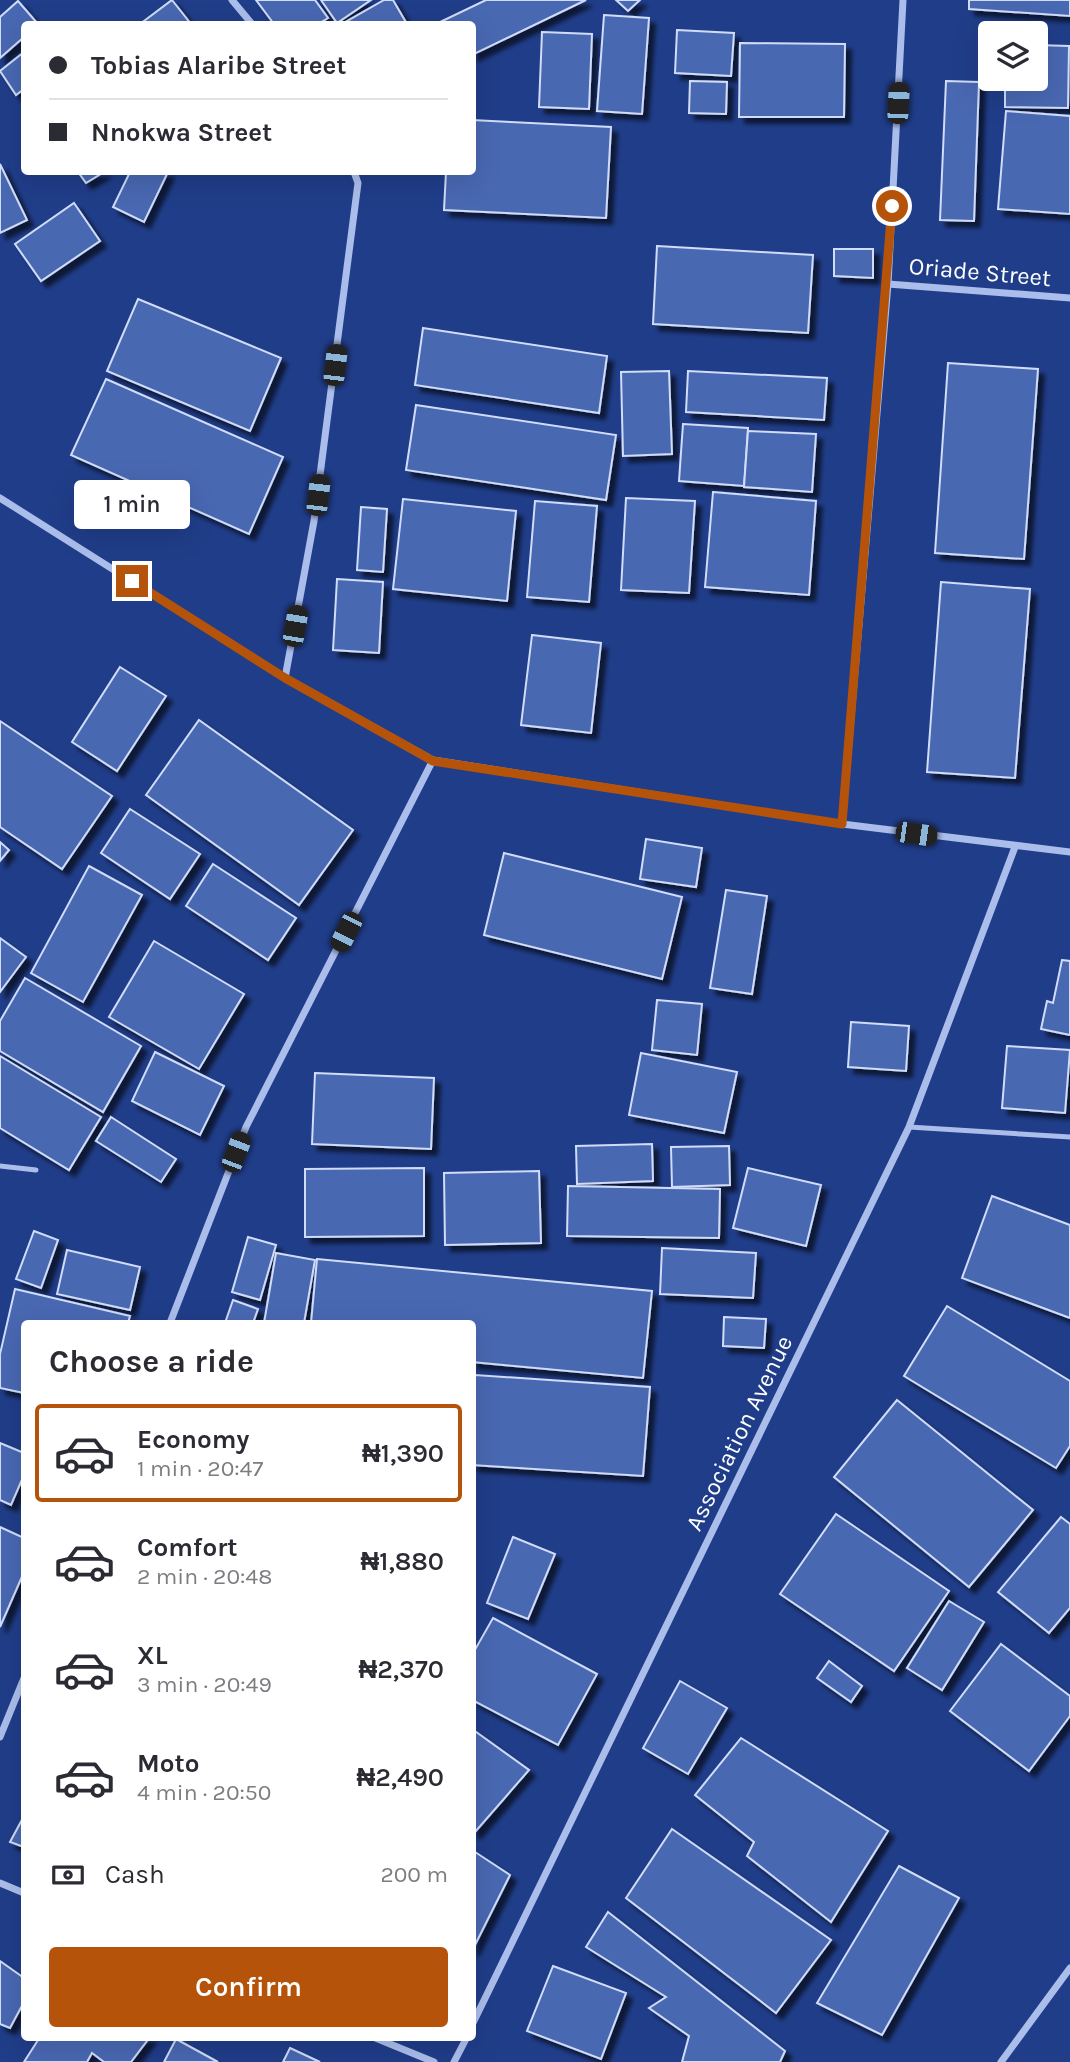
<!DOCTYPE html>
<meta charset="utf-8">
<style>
body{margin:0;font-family:Karla,sans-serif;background:#f2f2f3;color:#2b2b33;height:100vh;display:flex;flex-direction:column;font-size:26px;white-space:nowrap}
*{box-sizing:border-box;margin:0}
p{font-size:23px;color:#7c7c81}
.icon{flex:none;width:38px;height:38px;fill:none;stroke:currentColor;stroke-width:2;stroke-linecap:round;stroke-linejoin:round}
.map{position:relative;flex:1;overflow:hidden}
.drawer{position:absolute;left:21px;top:1320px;width:455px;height:721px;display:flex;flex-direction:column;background:#fff;border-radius:7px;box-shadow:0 7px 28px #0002}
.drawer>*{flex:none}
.banner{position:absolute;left:21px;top:21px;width:455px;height:154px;border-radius:7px;box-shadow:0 7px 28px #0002;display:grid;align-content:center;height:154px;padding:0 28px;background:#fff}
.buttons{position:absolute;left:978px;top:21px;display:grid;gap:14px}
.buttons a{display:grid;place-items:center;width:70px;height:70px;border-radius:7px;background:#fff;box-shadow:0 7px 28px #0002;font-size:35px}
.end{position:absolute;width:32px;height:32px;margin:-16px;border:9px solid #b45309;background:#fff;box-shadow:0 0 0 4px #fff}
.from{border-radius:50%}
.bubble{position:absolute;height:49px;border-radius:7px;background:#fff;box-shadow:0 7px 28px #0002;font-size:23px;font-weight:600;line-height:49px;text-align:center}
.car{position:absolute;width:21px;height:42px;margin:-21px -10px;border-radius:9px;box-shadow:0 0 5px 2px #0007;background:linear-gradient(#222 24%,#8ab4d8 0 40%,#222 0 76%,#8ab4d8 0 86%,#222 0)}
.banner b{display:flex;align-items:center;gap:24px;height:66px;font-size:26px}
.banner b+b{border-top:2px solid #e1e1e2}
.banner i{width:18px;height:18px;background:#2b2b33}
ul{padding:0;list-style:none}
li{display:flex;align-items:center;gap:21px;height:98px;margin:0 14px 10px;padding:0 14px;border:4px solid transparent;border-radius:7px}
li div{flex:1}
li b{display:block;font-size:26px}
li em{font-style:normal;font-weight:600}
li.current{border-color:#b45309}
li>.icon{width:63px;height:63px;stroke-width:1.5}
h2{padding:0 28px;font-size:32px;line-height:84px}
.pay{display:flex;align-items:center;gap:18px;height:77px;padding:0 28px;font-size:26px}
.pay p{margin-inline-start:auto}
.button{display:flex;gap:14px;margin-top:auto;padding:14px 28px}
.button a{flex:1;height:80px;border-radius:7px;background:#b45309;color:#fff;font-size:28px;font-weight:600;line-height:80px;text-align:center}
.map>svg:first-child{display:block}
.building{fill:#4867b2;stroke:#d0dcf8;stroke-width:2;filter:url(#shadow)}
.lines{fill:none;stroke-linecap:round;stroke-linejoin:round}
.lane{stroke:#abbeeb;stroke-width:5}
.street{stroke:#abbeeb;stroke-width:7}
.route{stroke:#b45309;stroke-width:9}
.labels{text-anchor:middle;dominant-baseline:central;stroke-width:5;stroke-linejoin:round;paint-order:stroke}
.street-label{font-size:24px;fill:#fff;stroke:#203d89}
</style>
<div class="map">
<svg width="1070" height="2062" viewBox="0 0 1070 2062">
<defs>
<filter id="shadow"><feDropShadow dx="6" dy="6" stdDeviation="2" flood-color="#0009"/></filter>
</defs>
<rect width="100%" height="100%" fill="#203d89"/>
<!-- building -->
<g class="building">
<path d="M172,0L191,24H140Z"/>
<path d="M256,0H315L328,18L318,24H274Z"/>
<path d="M321,0H371L337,23Z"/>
<path d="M384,0H393L407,24H342Z"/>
<path d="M486,0H586L472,55V24H436Z"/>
<path d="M616,0H640L628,11Z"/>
<path d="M969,0H1070V16L969,9Z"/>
<path d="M18,1L38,24H24V37L0,58V17Z"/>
<path d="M604,15L649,18L642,114L597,111Z"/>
<path d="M677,30L734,33L731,76L675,73Z"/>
<path d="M542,32L592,34L589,109L539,107Z"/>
<path d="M740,43L845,44L844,117H739Z"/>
<path d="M1036,45L1069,46L1068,108L1005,107V79H1036Z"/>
<path d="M24,52V89L16,95L0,71Z"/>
<path d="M690,81L727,82L726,114L689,113Z"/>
<path d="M946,81L979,82L974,221L940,220Z"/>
<path d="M1006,111L1070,116V214L998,209Z"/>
<path d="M472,120L611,127L606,218L444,210L446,172H472Z"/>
<path d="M0,164L27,220L0,233Z"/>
<path d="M78,172H104L86,183Z"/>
<path d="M130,172H168L144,222L113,207Z"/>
<path d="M74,203L100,241L41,281L15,244Z"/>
<path d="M657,246L813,255L808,333L653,324Z"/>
<path d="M834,249H873V278L834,276Z"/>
<path d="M138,299L281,358L250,431L107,371Z"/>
<path d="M423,328L607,356L599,413L415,385Z"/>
<path d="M948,363L1038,369L1024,559L935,553Z"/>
<path d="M669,371L672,454L623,456L621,372Z"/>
<path d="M688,371L827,378L824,420L686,412Z"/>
<path d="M106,379L283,457L249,534L71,455Z"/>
<path d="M416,405L616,435L606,500L406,470Z"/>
<path d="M683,424L748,428L744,486L679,481Z"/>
<path d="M748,431L816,434L812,492L744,487Z"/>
<path d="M713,492L816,501L809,595L705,587Z"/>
<path d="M626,498L695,501L689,593L621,590Z"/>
<path d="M403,499L516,511L507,601L393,589Z"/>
<path d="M535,501L597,506L589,602L527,597Z"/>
<path d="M361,507L387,509L383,572L357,570Z"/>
<path d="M337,579L383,582L379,653L333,650Z"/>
<path d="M941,582L1030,589L1015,778L927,772Z"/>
<path d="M532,635L601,643L591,733L521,725Z"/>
<path d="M120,667L166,696L117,771L72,742Z"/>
<path d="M199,720L353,830L299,905L146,795Z"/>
<path d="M0,721L112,796L62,869L0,827Z"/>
<path d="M130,809L200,854L170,899L101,853Z"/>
<path d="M646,839L702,848L696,887L640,879Z"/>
<path d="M0,842L9,850L0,861Z"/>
<path d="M504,853L682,897L662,979L484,935Z"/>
<path d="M213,864L296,918L268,960L186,906Z"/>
<path d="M89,866L142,895L83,1002L31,973Z"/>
<path d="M726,890L767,896L752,994L710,988Z"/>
<path d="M0,938L26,957L0,992Z"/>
<path d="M154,941L244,994L199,1069L109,1017Z"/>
<path d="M1062,960L1070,961V1035L1041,1029L1047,1001L1053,1003Z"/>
<path d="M25,978L141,1046L103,1112L0,1051V1021Z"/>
<path d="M657,1000L702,1004L697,1055L652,1050Z"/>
<path d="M851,1022L909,1026L906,1071L848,1067Z"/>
<path d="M1007,1046L1070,1050L1065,1113L1002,1108Z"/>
<path d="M155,1052L224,1086L200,1135L132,1101Z"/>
<path d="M641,1053L737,1072L724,1133L629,1115Z"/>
<path d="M0,1056L101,1117L69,1170L0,1128Z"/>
<path d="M315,1073L434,1078L431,1149L312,1144Z"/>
<path d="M111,1117L176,1159L161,1182L96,1141Z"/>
<path d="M652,1144L653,1181L577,1184L576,1146Z"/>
<path d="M729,1146L730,1185L672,1187L671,1147Z"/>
<path d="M424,1168V1236L305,1237V1169Z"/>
<path d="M748,1168L821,1185L806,1246L733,1228Z"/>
<path d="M539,1171L541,1243L445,1245L444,1173Z"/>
<path d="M568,1186L720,1189L719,1238L567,1236Z"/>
<path d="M992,1196L1070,1225V1318L962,1278Z"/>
<path d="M34,1231L58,1240L41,1288L16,1279Z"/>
<path d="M248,1237L276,1245L260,1300L232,1292Z"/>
<path d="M662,1248L756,1253L753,1298L660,1294Z"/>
<path d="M67,1250L140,1267L130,1310L57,1294Z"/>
<path d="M276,1253L315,1260L304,1323H264Z"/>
<path d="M317,1259L652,1291L643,1378L472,1362V1323H311Z"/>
<path d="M15,1289L130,1316L128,1323H24V1393L0,1388V1354Z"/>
<path d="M233,1300L258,1309L253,1323H225Z"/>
<path d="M947,1306L1070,1381V1446L1056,1468L904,1376Z"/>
<path d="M724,1317L766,1319L764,1348L723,1346Z"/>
<path d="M475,1375L650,1387L643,1476L472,1465Z"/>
<path d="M897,1400L1033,1510L969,1587L834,1477Z"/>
<path d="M0,1443L24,1453V1475L11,1505L0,1500Z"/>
<path d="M836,1514L949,1591L894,1671L780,1594Z"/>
<path d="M1061,1517L1070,1524V1608L1049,1633L998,1592Z"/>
<path d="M0,1527L24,1538V1572L0,1627Z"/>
<path d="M513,1537L555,1554L528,1619L487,1603Z"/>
<path d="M949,1601L984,1622L942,1690L907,1668Z"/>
<path d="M493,1618L597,1674L558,1745L472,1700V1655Z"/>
<path d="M1001,1644L1070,1696V1716L1029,1771L950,1711Z"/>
<path d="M829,1661L862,1686L851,1702L817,1678Z"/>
<path d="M680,1681L727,1708L688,1774L643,1748Z"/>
<path d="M472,1729L529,1770L475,1832L472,1831Z"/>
<path d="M741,1738L888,1831L831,1922L747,1856L754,1842L695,1795Z"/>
<path d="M24,1816V1847L10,1842Z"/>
<path d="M672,1829L831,1940L776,2013L626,1898Z"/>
<path d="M472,1850L510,1875L472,1951Z"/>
<path d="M899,1866L959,1898L882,2035L817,2003Z"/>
<path d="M608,1912L785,2051L780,2062H682L689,2036L649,2008L666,1997L586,1947Z"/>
<path d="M0,1961L24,1978V2002L10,2028L0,2024Z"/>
<path d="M553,1966L626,1993L601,2059L527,2031Z"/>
<path d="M40,2037H150L131,2062H104L92,2053L87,2062H24Z"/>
<path d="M176,2039L218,2062H164Z"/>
<path d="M290,2048L320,2062H283Z"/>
</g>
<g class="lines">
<!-- lane -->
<g class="lane">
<path d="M909,1127L1070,1137"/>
<path d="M0,1166L36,1170"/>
</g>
<!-- street -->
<g class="street">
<path d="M232,0L252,24"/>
<path d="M888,284L1070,298"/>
<path d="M0,498L285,678L433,760L842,824L1070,852"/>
<path d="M285,678L314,521L358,183L354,172"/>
<path d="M842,824L888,284L903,0"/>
<path d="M170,1323L246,1127L433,760"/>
<path d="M0,1737L24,1678"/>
<path d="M0,1883L24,1893"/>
<path d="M472,2025L909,1127L1015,847"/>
<path d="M373,2037L434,2062"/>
<path d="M454,2062L467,2037"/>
<path d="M1001,2062L1070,1968"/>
</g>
</g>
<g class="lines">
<!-- route -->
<path class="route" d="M132,581L285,678L433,761L842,824L892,206"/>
</g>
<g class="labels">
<!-- street labels -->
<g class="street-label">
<text transform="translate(980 272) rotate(5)">Oriade Street</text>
<text transform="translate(739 1433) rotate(-64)">Association Avenue</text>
</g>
</g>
</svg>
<div class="buttons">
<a><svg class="icon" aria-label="layers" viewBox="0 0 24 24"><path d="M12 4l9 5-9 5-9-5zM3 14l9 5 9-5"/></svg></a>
</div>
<i class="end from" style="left:892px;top:206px"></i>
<i class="end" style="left:132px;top:581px"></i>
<div class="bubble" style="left:74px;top:480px;width:116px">1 min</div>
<i class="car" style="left:898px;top:103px;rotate:3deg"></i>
<i class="car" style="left:335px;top:365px;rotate:7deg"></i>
<i class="car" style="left:318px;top:495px;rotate:7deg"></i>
<i class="car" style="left:295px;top:626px;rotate:10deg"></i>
<i class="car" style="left:916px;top:834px;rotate:98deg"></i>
<i class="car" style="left:346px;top:932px;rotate:207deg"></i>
<i class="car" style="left:236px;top:1152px;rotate:21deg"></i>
<div class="banner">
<b><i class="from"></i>Tobias Alaribe Street</b>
<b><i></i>Nnokwa Street</b>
</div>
<section class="drawer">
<h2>Choose a ride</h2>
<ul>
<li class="current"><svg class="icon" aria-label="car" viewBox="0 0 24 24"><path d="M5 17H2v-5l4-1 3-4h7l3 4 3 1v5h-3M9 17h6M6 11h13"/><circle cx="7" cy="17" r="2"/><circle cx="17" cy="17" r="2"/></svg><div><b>Economy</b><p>1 min · 20:47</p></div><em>₦1,390</em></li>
<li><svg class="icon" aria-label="car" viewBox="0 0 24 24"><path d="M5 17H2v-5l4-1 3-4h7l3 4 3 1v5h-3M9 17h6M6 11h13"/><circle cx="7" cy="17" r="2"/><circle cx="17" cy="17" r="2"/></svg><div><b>Comfort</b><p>2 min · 20:48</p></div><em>₦1,880</em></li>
<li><svg class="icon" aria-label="car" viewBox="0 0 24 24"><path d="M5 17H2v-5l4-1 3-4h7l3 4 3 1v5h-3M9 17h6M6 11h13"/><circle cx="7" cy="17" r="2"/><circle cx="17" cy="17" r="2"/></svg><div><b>XL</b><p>3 min · 20:49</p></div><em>₦2,370</em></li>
<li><svg class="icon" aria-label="car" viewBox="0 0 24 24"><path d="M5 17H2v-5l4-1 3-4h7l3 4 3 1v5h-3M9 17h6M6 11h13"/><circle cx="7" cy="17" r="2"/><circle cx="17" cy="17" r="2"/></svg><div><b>Moto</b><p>4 min · 20:50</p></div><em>₦2,490</em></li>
</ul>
<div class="pay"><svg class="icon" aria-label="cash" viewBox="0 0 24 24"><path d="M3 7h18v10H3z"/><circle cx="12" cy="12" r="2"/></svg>Cash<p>200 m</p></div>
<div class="button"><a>Confirm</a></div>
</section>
</div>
